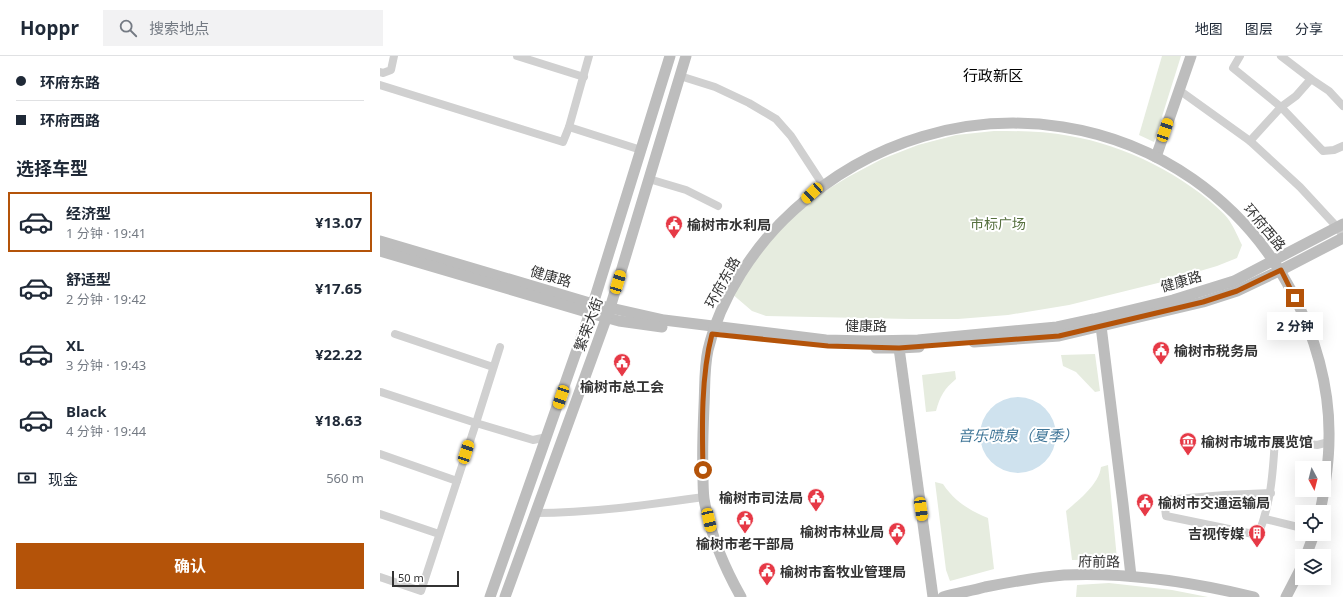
<!DOCTYPE html>
<html lang="zh">
<meta charset="utf-8">
<style>
body{margin:0;font-family:"Noto Sans","Noto Sans SC",sans-serif;background:#f2f2f3;color:#1f2937;height:100vh;display:flex;flex-direction:column;font-size:15px;white-space:nowrap}
*{box-sizing:border-box;margin:0}
p{font-size:13px;color:#747a83}
.icon{flex:none;width:22px;height:22px;fill:none;stroke:currentColor;stroke-width:2;stroke-linecap:round;stroke-linejoin:round}
.map{position:relative;flex:1;overflow:hidden}
.panel{display:flex;flex-direction:column;background:#fff;width:380px}
.panel>*{flex:none}
.top-card{display:grid;align-content:center;height:88px;padding:0 16px;background:#fff}
.needle{width:26px;rotate:173deg}
.fabs{position:absolute;left:915px;top:405px;display:grid;gap:8px}
.fabs a{display:grid;place-items:center;width:36px;height:36px;border-radius:0px;background:#fff;box-shadow:0 4px 16px #0002;font-size:20px}
.scale{position:absolute;left:12px;bottom:10px;width:67px;box-sizing:border-box;padding-left:4px;border:2px solid #333;border-top:0;font-size:11px;line-height:14px;white-space:nowrap;color:#333;-webkit-text-stroke:3px #fff;paint-order:stroke}
.end{position:absolute;width:18px;height:18px;margin:-9px;border:5px solid #b45309;background:#fff;box-shadow:0 0 0 2px #fff}
.from{border-radius:50%}
.bubble{position:absolute;height:28px;border-radius:0px;background:#fff;box-shadow:0 4px 16px #0002;font-size:13px;font-weight:700;line-height:28px;text-align:center}
.car{position:absolute;width:12px;height:24px;margin:-12px -6px;border-radius:5px;box-shadow:0 0 3px 1px #0007;background:linear-gradient(#f5c518 24%,#345 0 40%,#f5c518 0 76%,#345 0 86%,#f5c518 0)}
.top-card b{display:flex;align-items:center;gap:14px;height:38px;font-size:15px}
.top-card b+b{border-top:1px solid #e0e1e3}
.top-card i{width:10px;height:10px;background:#1f2937}
ul{padding:0;list-style:none}
li{display:flex;align-items:center;gap:12px;height:60px;margin:0 8px 6px;padding:0 8px;border:2px solid transparent;border-radius:0px}
li div{flex:1}
li b{display:block;font-size:15px}
li em{font-style:normal;font-weight:700}
li.current{border-color:#b45309}
li>.icon{width:36px;height:36px;stroke-width:1.5}
h2{padding:0 16px;font-size:18px;line-height:48px}
.pay{display:flex;align-items:center;gap:10px;height:44px;padding:0 16px;font-size:15px}
.pay p{margin-inline-start:auto}
.primary-button{display:flex;gap:8px;margin-top:auto;padding:8px 16px}
.primary-button a{flex:1;height:46px;border-radius:0px;background:#b45309;color:#fff;font-size:16px;font-weight:700;line-height:46px;text-align:center}
header{display:flex;align-items:center;gap:24px;box-sizing:border-box;height:56px;padding:0 20px;background:#fff;border-bottom:1px solid #e0e1e3}
header strong{font-size:19px}
nav{display:flex;gap:22px;margin-inline-start:auto;font-size:14px}
.search{width:280px;height:36px;background:#f2f2f3;display:flex;align-items:center;gap:10px;box-sizing:border-box;padding:0 14px;border-radius:0px;color:#747a83;font-size:15px}
main{display:flex;flex:1;min-height:0}
.map>svg:first-child{display:block}
.green{fill:#e6ecdf}
.water{fill:#cfe2ee}
.lines{fill:none;stroke-linecap:round;stroke-linejoin:round}
.street{stroke:#d0d0d0;stroke-width:8}
.secondary{stroke:#bdbdbd;stroke-width:11}
.route{stroke:#b45309;stroke-width:5}
.labels{text-anchor:middle;dominant-baseline:central;stroke-width:4;stroke-linejoin:round;paint-order:stroke}
.park-label{font-size:14px;fill:#56703f;stroke:#fff}
.poi-label{font-size:14px;font-weight:bold;fill:#333;stroke:#fff;text-anchor:start}
.street-label{font-size:14px;fill:#333;stroke:#fff}
.neighbourhood-label{font-size:15px;fill:#000;stroke:#fff}
.water-label{font-size:15px;font-style:italic;fill:#3f7597;stroke:#fff}
</style>
<header>
<strong>Hoppr</strong>
<div class="search"><svg class="icon" aria-label="search" viewBox="0 0 24 24"><circle cx="10" cy="10" r="6"/><path d="M15 15l6 6"/></svg>搜索地点</div>
<nav><a>地图</a><a>图层</a><a>分享</a></nav>
</header>
<main>
<section class="panel">
<div class="top-card">
<b><i class="from"></i>环府东路</b>
<b><i></i>环府西路</b>
</div>
<h2>选择车型</h2>
<ul>
<li class="current"><svg class="icon" aria-label="car" viewBox="0 0 24 24"><path d="M5 17H2v-5l4-1 3-4h7l3 4 3 1v5h-3M9 17h6M6 11h13"/><circle cx="7" cy="17" r="2"/><circle cx="17" cy="17" r="2"/></svg><div><b>经济型</b><p>1 分钟 · 19:41</p></div><em>¥13.07</em></li>
<li><svg class="icon" aria-label="car" viewBox="0 0 24 24"><path d="M5 17H2v-5l4-1 3-4h7l3 4 3 1v5h-3M9 17h6M6 11h13"/><circle cx="7" cy="17" r="2"/><circle cx="17" cy="17" r="2"/></svg><div><b>舒适型</b><p>2 分钟 · 19:42</p></div><em>¥17.65</em></li>
<li><svg class="icon" aria-label="car" viewBox="0 0 24 24"><path d="M5 17H2v-5l4-1 3-4h7l3 4 3 1v5h-3M9 17h6M6 11h13"/><circle cx="7" cy="17" r="2"/><circle cx="17" cy="17" r="2"/></svg><div><b>XL</b><p>3 分钟 · 19:43</p></div><em>¥22.22</em></li>
<li><svg class="icon" aria-label="car" viewBox="0 0 24 24"><path d="M5 17H2v-5l4-1 3-4h7l3 4 3 1v5h-3M9 17h6M6 11h13"/><circle cx="7" cy="17" r="2"/><circle cx="17" cy="17" r="2"/></svg><div><b>Black</b><p>4 分钟 · 19:44</p></div><em>¥18.63</em></li>
</ul>
<div class="pay"><svg class="icon" aria-label="cash" viewBox="0 0 24 24"><path d="M3 7h18v10H3z"/><circle cx="12" cy="12" r="2"/></svg>现金<p>560 m</p></div>
<div class="primary-button"><a>确认</a></div>
</section>
<div class="map">
<svg width="963" height="541" viewBox="0 0 963 541">
<rect width="100%" height="100%" fill="#fff"/>
<!-- green -->
<g class="green">
<path d="M782,0H801L774,86L759,79Z"/>
<path d="M614,75C640,75 665,75 690,80C744,89 805,119 844,158C852,166 857,179 862,189L857,202L837,210L786,225L689,249L628,259L578,263H530L386,260L372,255L351,237L411,156L468,121L502,103L538,89L576,79Z"/>
<path d="M715,298L720,335L715,336L696,316L683,310L681,299Z"/>
<path d="M575,315L576,323C564,333 560,340 556,355L546,356L542,319Z"/>
<path d="M728,409L737,503L692,504L686,455C699,444 719,428 721,411Z"/>
<path d="M555,426L563,428C575,446 589,454 608,462L614,513L570,525L566,514Z"/>
<path d="M729,527L792,534L828,541H696L697,529Z"/>
</g>
<!-- water -->
<circle class="water" cx="638" cy="379" r="38"/>
<g class="lines">
<!-- street -->
<g class="street">
<path d="M137,0L204,21"/>
<path d="M209,0L189,71L261,94"/>
<path d="M860,0L853,12L901,51L943,95L954,94L963,90"/>
<path d="M901,0L931,23"/>
<path d="M0,16L3,17L11,14L14,0"/>
<path d="M300,20L335,31L369,47L396,63L411,80L443,129"/>
<path d="M0,29L183,86L189,71"/>
<path d="M799,34L870,85L920,131L957,171L963,180"/>
<path d="M870,85L901,51L916,40L931,23L949,35L963,50"/>
<path d="M269,123L306,134L338,150"/>
<path d="M15,278L113,311"/>
<path d="M1,336L96,367L120,291"/>
<path d="M0,398L77,425"/>
<path d="M891,437L845,439L784,444L786,460L878,479C891,448 893,416 895,383L937,389L949,386"/>
<path d="M155,457C212,457 267,449 324,441"/>
<path d="M0,458L59,478"/>
<path d="M885,463L922,472"/>
<path d="M0,521L41,535L96,367L153,384L167,381"/>
</g>
<!-- secondary -->
<g class="secondary">
<path d="M776,101L811,0"/>
<path d="M0,185L213,248L284,264L446,284L487,285L538,284L677,271L714,263L793,244L854,225L963,168"/>
<path d="M0,195L210,257L239,265L282,271"/>
<path d="M721,270L743,448L751,520"/>
<path d="M594,286L679,280L823,246L857,235L901,214L963,182"/>
<path d="M496,292H519L539,291"/>
<path d="M519,292L553,541"/>
<path d="M926,500L934,478"/>
<path d="M110,541L213,248L290,0"/>
<path d="M125,541L230,252L306,0"/>
<path d="M361,541C344,511 330,477 324,443C323,435 323,426 323,418C322,395 323,373 324,350C325,332 324,312 328,294C340,242 375,189 414,154C568,12 811,48 911,234C935,279 950,331 949,382C949,407 945,432 940,456"/>
<path d="M563,541C577,537 591,535 605,531C631,526 657,521 684,519C748,516 812,526 874,541"/>
<path d="M906,541L922,510"/>
</g>
</g>
<g class="lines">
<!-- route -->
<path class="route" d="M323,414C322,371 321,320 332,278L448,290L519,292L679,280L823,246L857,235L901,214L915,242"/>
</g>
<!-- icons -->
<defs>
<g id="civic-pin" transform="scale(0.9)"><path d="M0 17L-7.5 6A9.5 9.5 0 1 1 7.5 6Z" fill="#e63946" stroke="#fff"/><path d="M-.6-6.5H3V-4.5H.6V-3L4-1V1h2V6H-6V1h2V-1L-.6-3ZM-1.2 2.5V6h2.4V2.5Z" fill="#fff"/></g>
<g id="museum-pin" transform="scale(0.9)"><path d="M0 17L-7.5 6A9.5 9.5 0 1 1 7.5 6Z" fill="#e63946" stroke="#fff"/><path d="M0-6L6-3V-2H-6V-3ZM-5-1h2V3h-2ZM-1-1h2V3h-2ZM3-1h2V3H3ZM-6 4H6V6H-6Z" fill="#fff"/></g>
<g id="building-pin" transform="scale(0.9)"><path d="M0 17L-7.5 6A9.5 9.5 0 1 1 7.5 6Z" fill="#e63946" stroke="#fff"/><path d="M-4-6H4V6H1V3H-1V6H-4ZM-2.5-4.3h1.7v1.8h-1.7ZM.8-4.3h1.7v1.8H.8ZM-2.5-1h1.7V.8h-1.7ZM.8-1h1.7V.8H.8Z" fill="#fff"/></g>
</defs>
<g fill-rule="evenodd">
<use href="#civic-pin" x="294" y="168"/>
<use href="#civic-pin" x="781" y="294"/>
<use href="#civic-pin" x="242" y="306"/>
<use href="#museum-pin" x="808" y="385"/>
<use href="#civic-pin" x="436" y="441"/>
<use href="#civic-pin" x="765" y="446"/>
<use href="#civic-pin" x="365" y="463"/>
<use href="#civic-pin" x="517" y="475"/>
<use href="#building-pin" x="877" y="477"/>
<use href="#civic-pin" x="387" y="515"/>
</g>
<g class="labels">
<!-- park labels -->
<g class="park-label">
<text x="618" y="167">市标广场</text>
</g>
<!-- poi labels -->
<g class="poi-label">
<text x="307" y="168">榆树市水利局</text>
<text x="794" y="294">榆树市税务局</text>
<text x="242" y="330" text-anchor="middle">榆树市总工会</text>
<text x="821" y="385">榆树市城市展览馆</text>
<text x="423" y="441" text-anchor="end">榆树市司法局</text>
<text x="778" y="446">榆树市交通运输局</text>
<text x="504" y="475" text-anchor="end">榆树市林业局</text>
<text x="864" y="477" text-anchor="end">吉视传媒</text>
<text x="365" y="487" text-anchor="middle">榆树市老干部局</text>
<text x="400" y="515">榆树市畜牧业管理局</text>
</g>
<!-- street labels -->
<g class="street-label">
<text transform="translate(885 171) rotate(50)">环府西路</text>
<text transform="translate(171 220) rotate(16)">健康路</text>
<text transform="translate(801 225) rotate(-16)">健康路</text>
<text transform="translate(342 226) rotate(-61)">环府东路</text>
<text transform="translate(208 268) rotate(-70)">繁荣大街</text>
<text x="486" y="269">健康路</text>
<text transform="translate(719 505) rotate(1)">府前路</text>
</g>
<!-- neighbourhood labels -->
<g class="neighbourhood-label">
<text x="613" y="19">行政新区</text>
</g>
<!-- water labels -->
<g class="water-label">
<text x="638" y="379">音乐喷泉（夏季）</text>
</g>
</g>
</svg>
<div class="fabs">
<a><svg class="needle" viewBox="-14 -14 28 28"><path d="M0-13l5 13h-10z" fill="#e53935"/><path d="M0 13l5-13h-10z" fill="#747a83"/></svg></a>
<a><svg class="icon" aria-label="locate" viewBox="0 0 24 24"><circle cx="12" cy="12" r="6"/><path d="M12 2v4M12 18v4M2 12h4M18 12h4"/></svg></a>
<a><svg class="icon" aria-label="layers" viewBox="0 0 24 24"><path d="M12 4l9 5-9 5-9-5zM3 14l9 5 9-5"/></svg></a>
</div>
<div class="scale">50 m</div>
<i class="end from" style="left:323px;top:414px"></i>
<i class="end" style="left:915px;top:242px"></i>
<div class="bubble" style="left:887px;top:256px;width:56px">2 分钟</div>
<i class="car" style="left:785px;top:74px;rotate:19deg"></i>
<i class="car" style="left:432px;top:137px;rotate:227deg"></i>
<i class="car" style="left:238px;top:226px;rotate:17deg"></i>
<i class="car" style="left:181px;top:341px;rotate:199deg"></i>
<i class="car" style="left:86px;top:396px;rotate:18deg"></i>
<i class="car" style="left:541px;top:453px;rotate:172deg"></i>
<i class="car" style="left:329px;top:464px;rotate:167deg"></i>
</div>
</main>
